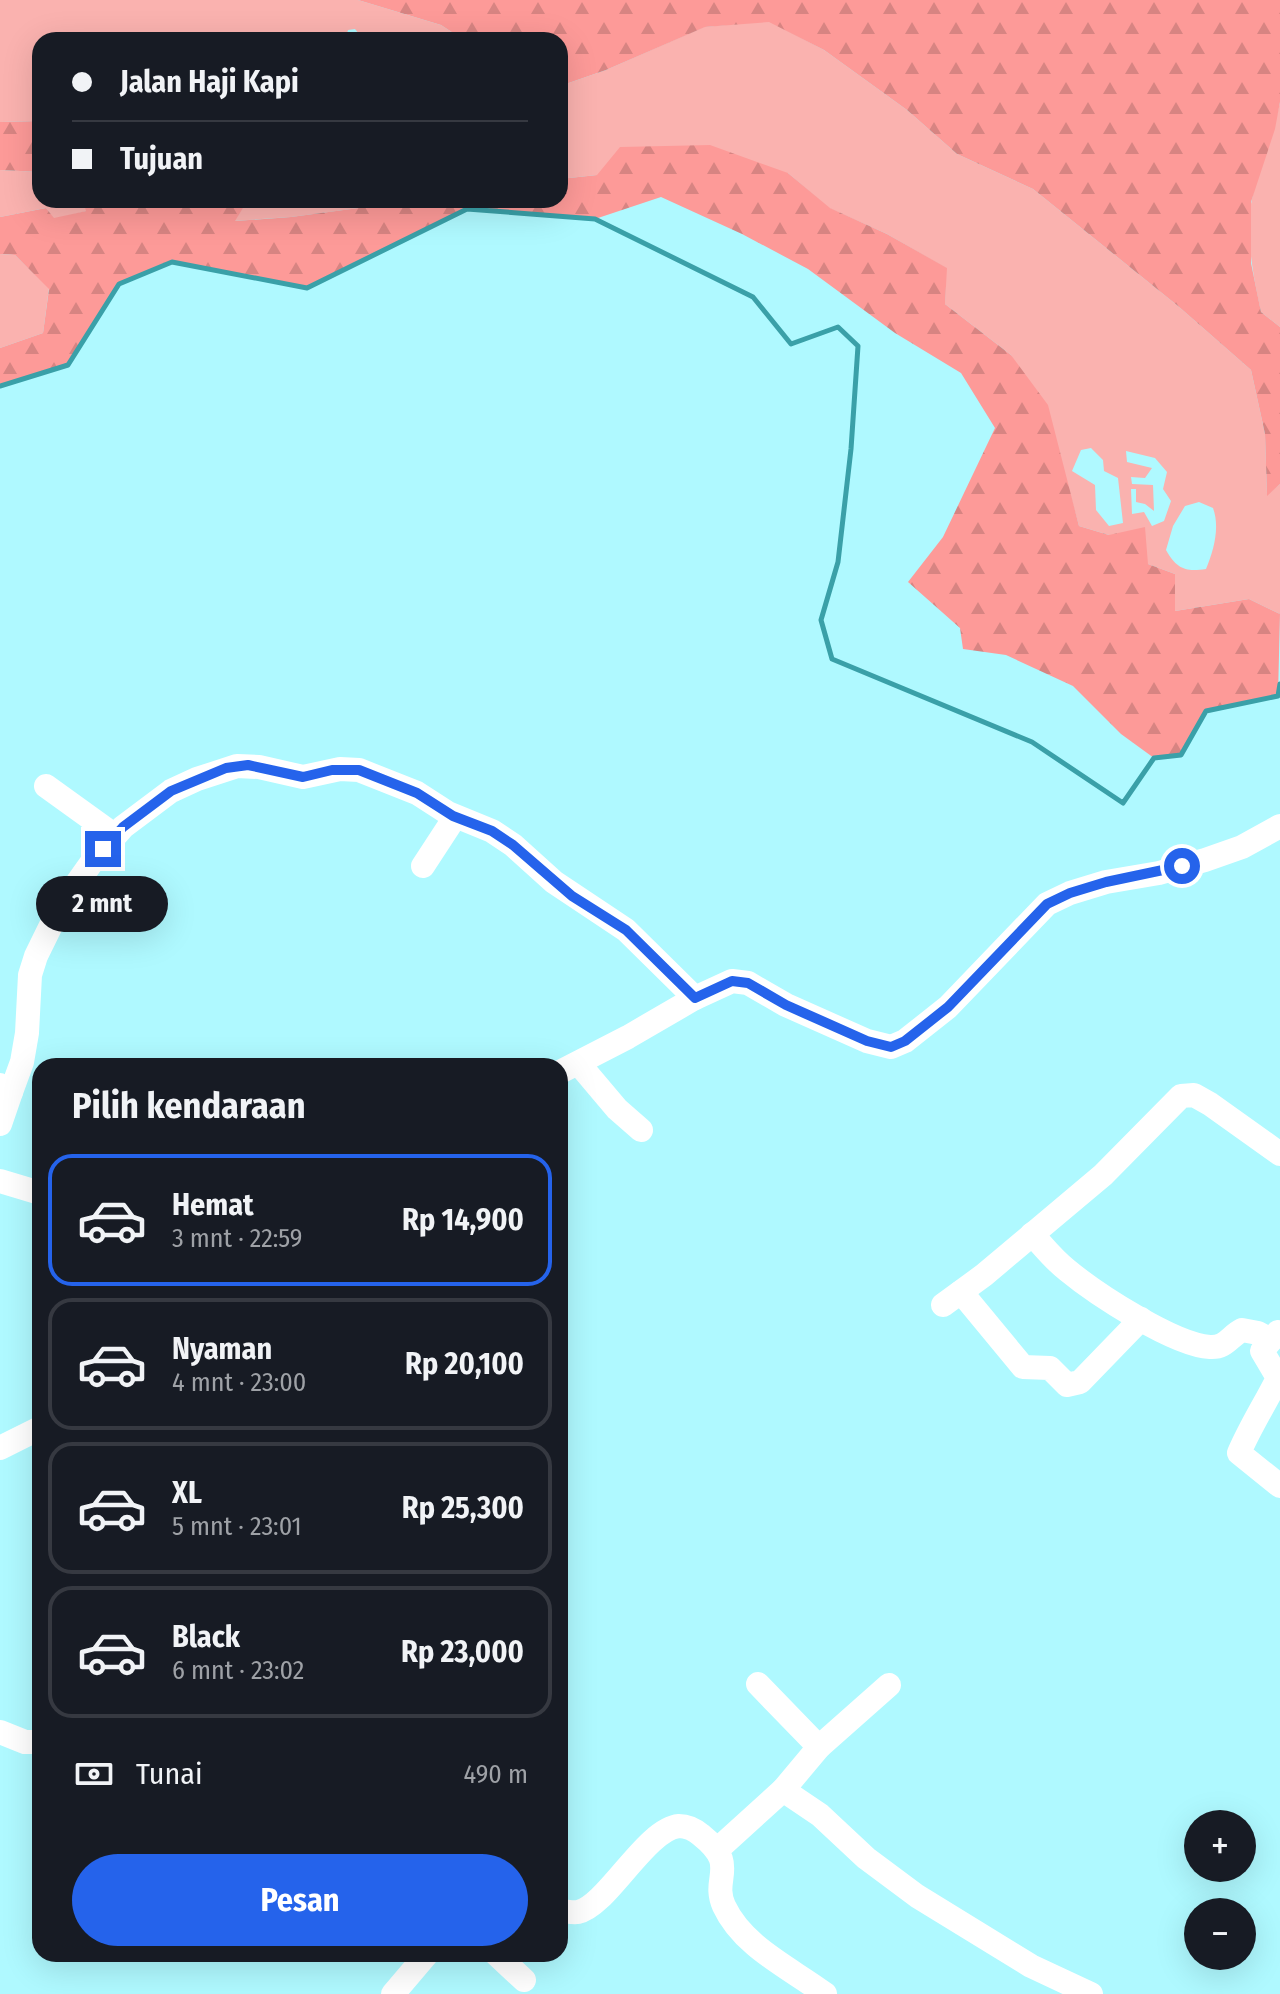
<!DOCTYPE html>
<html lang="id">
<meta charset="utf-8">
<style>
body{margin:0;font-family:"Fira Sans Condensed",sans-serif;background:#242831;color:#f1f3f6;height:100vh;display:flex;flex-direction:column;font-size:30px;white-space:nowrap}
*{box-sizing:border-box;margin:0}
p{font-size:26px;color:#9ea1a6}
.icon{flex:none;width:44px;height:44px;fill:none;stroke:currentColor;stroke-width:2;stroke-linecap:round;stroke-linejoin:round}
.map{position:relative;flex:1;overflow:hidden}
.details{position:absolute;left:32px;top:1058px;width:536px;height:904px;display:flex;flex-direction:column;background:#171b24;border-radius:24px;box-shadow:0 8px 32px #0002}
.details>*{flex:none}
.guide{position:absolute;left:32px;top:32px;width:536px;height:176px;border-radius:24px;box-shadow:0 8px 32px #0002;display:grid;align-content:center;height:176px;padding:0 40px;background:#171b24}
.fabs{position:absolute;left:1184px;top:1810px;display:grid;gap:16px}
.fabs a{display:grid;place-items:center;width:72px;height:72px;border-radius:50%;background:#171b24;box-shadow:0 8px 32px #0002;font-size:40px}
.end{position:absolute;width:36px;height:36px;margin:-18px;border:10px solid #2563eb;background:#fff;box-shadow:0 0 0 4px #fff}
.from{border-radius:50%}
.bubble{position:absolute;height:56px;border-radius:28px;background:#171b24;box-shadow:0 8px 32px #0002;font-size:26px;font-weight:700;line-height:56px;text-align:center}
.guide b{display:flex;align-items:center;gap:28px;height:76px;font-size:30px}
.guide b+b{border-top:2px solid #363941}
.guide i{width:20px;height:20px;background:#f1f3f6}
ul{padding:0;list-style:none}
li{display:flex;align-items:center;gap:24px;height:132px;margin:0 16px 12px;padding:0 24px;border:4px solid #363941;border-radius:24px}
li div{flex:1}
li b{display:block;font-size:30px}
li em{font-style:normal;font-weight:700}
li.on{border-color:#2563eb}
li>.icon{width:72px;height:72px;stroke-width:1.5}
h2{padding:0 40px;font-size:36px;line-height:96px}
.pay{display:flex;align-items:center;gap:20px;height:88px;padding:0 40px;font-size:30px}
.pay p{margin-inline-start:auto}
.primary-button{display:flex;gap:16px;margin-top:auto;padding:16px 40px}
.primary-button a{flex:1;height:92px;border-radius:48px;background:#2563eb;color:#fff;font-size:32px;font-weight:700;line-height:92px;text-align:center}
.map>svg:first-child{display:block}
.grass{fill:#fab2af;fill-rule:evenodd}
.forest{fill:url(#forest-firs)}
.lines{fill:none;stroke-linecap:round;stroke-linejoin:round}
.stream{stroke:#3aa0a8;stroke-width:5}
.minor{stroke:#fff;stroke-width:24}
.route{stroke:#2563eb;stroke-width:10}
</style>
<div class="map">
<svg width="1280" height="1994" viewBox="0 0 1280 1994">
<defs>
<pattern id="forest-firs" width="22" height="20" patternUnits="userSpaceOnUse" patternTransform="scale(2)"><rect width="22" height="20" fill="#fd9a98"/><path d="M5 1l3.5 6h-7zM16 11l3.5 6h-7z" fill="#d78482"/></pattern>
</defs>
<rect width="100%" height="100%" fill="#aff9ff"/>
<!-- grass -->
<g class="grass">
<path d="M0,0H358L441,25L464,40H364L355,29L348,30L345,40H40V121L0,122Z"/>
<path d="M769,21L824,50L907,110L957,154L1033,189L1178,306L1251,370L1265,434L1267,495L1280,484V614L1249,599L1175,611V574L1148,564L1109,535L1079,526L1064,472L1011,355L945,304L946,268L887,234L829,208L788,173L597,175L560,179V86L606,70L704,27ZM1091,448L1103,460L1104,471L1118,478L1123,523L1109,526L1096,510L1095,485L1072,471L1081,450ZM1126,451L1155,458L1167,472L1163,489L1171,501L1164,521L1152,526L1144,512L1132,514L1131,489H1136V502L1145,504L1154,511L1153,485L1132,484L1131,477L1145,478L1152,468L1127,462ZM1199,502L1213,508C1220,527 1214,550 1206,569C1185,572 1177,569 1166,550L1173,526L1185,506Z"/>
<path d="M1280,102V327L1261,312C1254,279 1244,232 1252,199C1259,166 1273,135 1280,102Z"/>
<path d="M0,170L40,172V200H83L87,211L54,219L46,208L0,217Z"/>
<path d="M248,200H391L382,205L291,217L234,221Z"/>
<path d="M0,254L15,255L49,288L43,333L0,348Z"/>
</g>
<!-- forest -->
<g class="forest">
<path d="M358,0H1280V102L1275,129L1251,202V263L1261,312L1280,327V484L1267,496L1265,434L1251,370L1178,306L1033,189L957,154L907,110L824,50L769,22L705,27L606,70L560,86V40H464L441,25Z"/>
<path d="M40,121V172L0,170V122Z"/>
<path d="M710,145L788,173L830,208L887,234L947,268L945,304L1011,355L1048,405L1079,526L1109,535L1145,527L1148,564L1175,574V611L1249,599L1280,614L1278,696L1206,711L1181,755L1154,758L1121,734L1073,686L1006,655L963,649L960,628L908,582L943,537L995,428L961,373L895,333L808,269L742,234L661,197L595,219L467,209L307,288L172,262L118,284L68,365L0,386V348L43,333L49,289L15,255L0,254V217L46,208L54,218L86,211L83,200H248L235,221L291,217L381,205L391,200H560V179L597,175L620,147Z"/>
</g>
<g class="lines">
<!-- stream -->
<path class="stream" d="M0,386L68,365L119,284L172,262L307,288L467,209L595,219L753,297L791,344L838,327L858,346L851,449L838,562L821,620L832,659L1032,742L1123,803L1154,758L1181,755L1206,711L1278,696L1280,684"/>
<!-- minor -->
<g class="minor">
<path d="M46,786L114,835"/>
<path d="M423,866L455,817"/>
<path d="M579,1064L617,1109L641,1130"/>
<path d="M560,1072L628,1037L695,998L732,981L748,983L786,1005L867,1041L891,1047L905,1041L948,1007L1047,904L1070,893L1106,882L1159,873L1205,860L1242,847L1280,826"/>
<path d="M0,1085L11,1092L0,1124"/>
<path d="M11,1092L22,1062L27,1033L30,975L36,956L60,907L92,862L123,827L171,791L197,779L237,766L259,767L303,777L340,769L359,770L417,793L448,813L492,831L513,845L554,882L626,930L695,998"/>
<path d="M0,1181L40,1193"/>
<path d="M1032,1234C1043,1246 1054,1260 1067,1270C1096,1294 1174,1345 1210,1347C1226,1348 1230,1336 1242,1330L1258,1333L1271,1340"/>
<path d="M961,1292L1023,1367L1050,1368L1067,1385L1080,1382L1141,1319"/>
<path d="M943,1305L984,1275L1103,1175L1181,1096L1194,1095L1210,1104L1280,1154"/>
<path d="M1278,1332L1262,1351L1278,1378C1265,1404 1250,1427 1239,1453L1280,1486"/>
<path d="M0,1448L40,1428"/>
<path d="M758,1684L819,1747"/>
<path d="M0,1732L25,1742H40"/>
<path d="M783,1790L820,1815L866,1858L917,1896L1031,1966L1091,1994"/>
<path d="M718,1849L783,1790L819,1747L889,1685"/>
<path d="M560,1911C565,1911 573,1913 578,1912C607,1906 646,1829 679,1826C688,1826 695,1830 701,1835C740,1866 711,1877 724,1906C743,1947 790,1968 825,1994"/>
<path d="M496,1954L524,1980"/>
<path d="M393,1994L427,1954"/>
</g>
</g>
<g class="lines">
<!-- route -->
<path class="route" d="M103,849L123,827L171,791L226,768L248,765L303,777L332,770H359L417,793L453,816L492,831L513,845L572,896L626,930L695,998L732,981L748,983L786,1005L867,1041L891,1047L905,1041L948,1007L1047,904L1070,893L1106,882L1182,866"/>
</g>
</svg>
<div class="fabs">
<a>+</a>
<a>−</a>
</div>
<i class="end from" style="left:1182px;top:866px"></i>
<i class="end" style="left:103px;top:849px"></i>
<div class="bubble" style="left:36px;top:876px;width:132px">2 mnt</div>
<div class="guide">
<b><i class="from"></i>Jalan Haji Kapi</b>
<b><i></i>Tujuan</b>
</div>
<section class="details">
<h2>Pilih kendaraan</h2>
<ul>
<li class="on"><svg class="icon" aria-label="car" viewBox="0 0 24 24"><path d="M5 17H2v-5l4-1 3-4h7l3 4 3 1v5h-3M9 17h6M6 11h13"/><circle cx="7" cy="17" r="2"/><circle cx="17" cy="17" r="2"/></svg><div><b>Hemat</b><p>3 mnt · 22:59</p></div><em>Rp 14,900</em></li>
<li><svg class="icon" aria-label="car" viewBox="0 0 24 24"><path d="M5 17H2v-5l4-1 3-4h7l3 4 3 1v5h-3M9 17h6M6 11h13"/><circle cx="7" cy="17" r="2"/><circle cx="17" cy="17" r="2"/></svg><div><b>Nyaman</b><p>4 mnt · 23:00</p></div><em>Rp 20,100</em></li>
<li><svg class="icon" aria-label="car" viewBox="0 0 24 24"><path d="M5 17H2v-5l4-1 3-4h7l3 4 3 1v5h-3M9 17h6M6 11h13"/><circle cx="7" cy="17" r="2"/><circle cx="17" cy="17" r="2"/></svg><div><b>XL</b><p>5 mnt · 23:01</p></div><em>Rp 25,300</em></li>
<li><svg class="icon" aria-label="car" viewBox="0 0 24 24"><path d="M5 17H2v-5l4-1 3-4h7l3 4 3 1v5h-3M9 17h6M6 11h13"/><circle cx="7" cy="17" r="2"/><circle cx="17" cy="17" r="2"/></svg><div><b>Black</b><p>6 mnt · 23:02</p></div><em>Rp 23,000</em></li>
</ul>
<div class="pay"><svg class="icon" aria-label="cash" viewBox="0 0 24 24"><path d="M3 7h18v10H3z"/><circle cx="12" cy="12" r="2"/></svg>Tunai<p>490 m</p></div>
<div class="primary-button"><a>Pesan</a></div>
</section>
</div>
